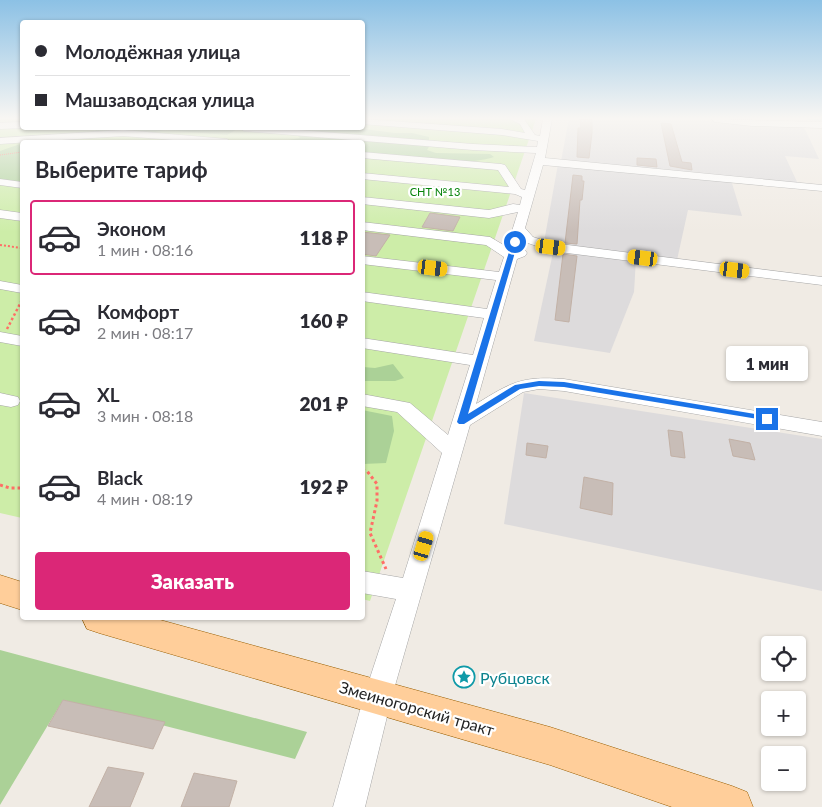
<!DOCTYPE html>
<html lang="ru">
<meta charset="utf-8">
<style>
body{margin:0;font-family:Lato,sans-serif;background:#f2f2f3;color:#2b2b33;height:100vh;display:flex;flex-direction:column;font-size:19px;white-space:nowrap}
*{box-sizing:border-box;margin:0}
p{font-size:16px;color:#7c7c81}
.icon{flex:none;width:28px;height:28px;fill:none;stroke:currentColor;stroke-width:2;stroke-linecap:round;stroke-linejoin:round}
.map{position:relative;flex:1;overflow:hidden}
.sheet{position:absolute;left:20px;top:140px;width:345px;height:480px;display:flex;flex-direction:column;background:#fff;border-radius:5px;box-shadow:0 1px 4px #0004}
.sheet>*{flex:none}
.banner{position:absolute;left:20px;top:20px;width:345px;height:110px;border-radius:5px;box-shadow:0 1px 4px #0004;display:grid;align-content:center;height:110px;padding:0 15px;background:#fff}
.buttons{position:absolute;left:761px;top:636px;display:grid;gap:10px}
.buttons a{display:grid;place-items:center;width:45px;height:45px;border-radius:5px;background:#fff;box-shadow:0 1px 4px #0004;font-size:25px}
.end{position:absolute;width:22px;height:22px;margin:-11px;border:6px solid #1a73e8;background:#fff;box-shadow:0 0 0 2px #fff}
.from{border-radius:50%}
.bubble{position:absolute;height:35px;border-radius:5px;background:#fff;box-shadow:0 1px 4px #0004;font-size:16px;font-weight:800;line-height:35px;text-align:center}
.car{position:absolute;width:15px;height:30px;margin:-15px -8px;border-radius:6px;box-shadow:0 0 4px 1px #0007;background:linear-gradient(#f5c518 24%,#345 0 40%,#f5c518 0 76%,#345 0 86%,#f5c518 0)}
.banner b{display:flex;align-items:center;gap:18px;height:48px;font-size:19px}
.banner b+b{border-top:1px solid #e1e1e2}
.banner i{width:12px;height:12px;background:#2b2b33}
ul{padding:0;list-style:none}
li{display:flex;align-items:center;gap:15px;height:75px;margin:0 10px 8px;padding:0 5px;border:2px solid transparent;border-radius:5px}
li div{flex:1}
li b{display:block;font-size:19px}
li em{font-style:normal;font-weight:800}
li.active{border-color:#db2777}
li>.icon{width:45px;height:45px;stroke-width:1.5}
h2{padding:0 15px;font-size:22px;line-height:60px}
.action{display:flex;gap:10px;margin-top:auto;padding:10px 15px}
.action a{flex:1;height:58px;border-radius:5px;background:#db2777;color:#fff;font-size:20px;font-weight:800;line-height:58px;text-align:center}
.map>svg:first-child{display:block}
.residential{fill:#dddbdc}
.grass{fill:#cdeda8}
.forest{fill:#abd197}
.lines{fill:none;stroke-linecap:round;stroke-linejoin:round}
.stream{stroke:#a2d5e0;stroke-width:2}
.building{fill:#c8bdb7;stroke:#c2b1a6}
.minor-casing{stroke:#a6a6a6;stroke-width:1}
.major-casing{stroke:#995e00;stroke-width:1}
.path-far3{stroke:#ff6e66;stroke-width:1;stroke-dasharray:1 1;stroke-linecap:butt}
.path-far2{stroke:#ff6e66;stroke-width:2;stroke-dasharray:2 2;stroke-linecap:butt}
.path-far1{stroke:#ff6e66;stroke-width:2.5;stroke-dasharray:2.5 2.5;stroke-linecap:butt}
.path{stroke:#ff6e66;stroke-width:3;stroke-dasharray:3 3;stroke-linecap:butt}
.minor{fill:#fff;fill-rule:evenodd}
.major{fill:#ffce9a;fill-rule:evenodd}
.route{fill:#1a73e8}
.labels{text-anchor:middle;dominant-baseline:central;stroke-width:4.5;stroke-linejoin:round;paint-order:stroke}
.far-park-label{font-size:11px;fill:#06830a;stroke:#fff}
.near-culture-label{font-size:16px;fill:#0d838f;stroke:#fff;text-anchor:start}
.near-street-label{font-size:16px;fill:#1f1f1f;stroke:#fff}
</style>
<div class="map">
<svg width="822" height="807" viewBox="0 0 822 807">
<rect width="100%" height="100%" fill="#f0ebe4"/>
<!-- residential -->
<g class="residential">
<path d="M569,119H675L804,127L819,159L785,156L798,184L561,161Z"/>
<path d="M558,164L731,180L742,216L688,210L677,260L544,242Z"/>
<path d="M554,248L636,259L634,292L610,353L534,341Z"/>
<path d="M524,393L822,439V591L504,524Z"/>
</g>
<!-- grass -->
<path class="grass" d="M0,119H22V128H362L363,119H536L370,601L362,599V142H22V518L0,513Z"/>
<!-- forest -->
<g class="forest">
<path d="M96,128H239L227,135L165,130L145,134L97,132L95,130Z"/>
<path d="M263,128H356L395,133H412L429,137V141L426,142Z"/>
<path d="M296,134L430,145L427,150L436,153L490,154L494,157C460,168 399,157 363,154L362,142H277L300,138Z"/>
<path d="M20,144H22V183L0,180V151Z"/>
<path d="M393,364L404,378L395,381H363V367L375,368Z"/>
<path d="M362,410L392,416L394,431L386,463L363,464Z"/>
<path d="M0,650L307,732L295,759L63,700L0,805Z"/>
</g>
<g class="lines">
<!-- stream -->
<path class="stream" d="M808,119L822,120"/>
</g>
<!-- building -->
<g class="building">
<path d="M580,119H592V133L589,158L577,157L578,128H581Z"/>
<path d="M661,123L671,124L682,162L691,163L692,170L670,166Z"/>
<path d="M637,158L656,159L657,167L637,165Z"/>
<path d="M573,175L582,176V181H584L582,200H580L577,244L565,243Z"/>
<path d="M430,213L460,217L453,231L422,227Z"/>
<path d="M362,232L390,235L376,256L362,254Z"/>
<path d="M563,254L577,256L569,322L555,320Z"/>
<path d="M668,430L682,432L685,458L671,456Z"/>
<path d="M729,439L750,443L755,460L733,456Z"/>
<path d="M527,443L548,446L546,458L526,455Z"/>
<path d="M584,477L613,483L612,515L580,508Z"/>
<path d="M63,700L165,722L153,749L48,726Z"/>
<path d="M108,767L144,773L130,807H89Z"/>
<path d="M194,773L237,781L229,807H181Z"/>
</g>
<g class="lines">
<!-- minor casing -->
<g class="minor-casing">
<g id="minor">
<path d="M362,119L502,129L525,133L520,124L510,119H524L535,135L540,136L543,119H552L545,158L822,185V191L543,165L525,228L533,237L552,243L822,277V285L551,251L522,241L520,249L525,250L527,253L525,256L517,259L476,404C512,382 521,376 564,379L822,422V436L564,391L539,389L523,392L470,425L392,696L365,807H333L364,696L396,599L362,593V571L403,578L442,453L397,412L362,406V394L410,403L448,435L470,365L362,348V338L473,355L484,318L362,301V292L487,309L496,280L362,264V256L499,272L504,257L486,245L362,230V222L490,237L507,247L518,212L489,218L362,204V197L489,210L513,204L520,205L522,197L515,194L362,179V173L509,187L498,170L362,158V152L501,164L505,165L521,189L525,190L536,153L473,150L244,131L239,128H272L473,144L537,147L538,141L502,135L362,124Z"/>
<path d="M711,119L822,122V128L752,126L715,122Z"/>
<path d="M22,122L23,128L0,129V123Z"/>
<path d="M123,130L227,139L232,142H199L123,136L0,144V138Z"/>
<path d="M0,179L22,182V188L0,185Z"/>
<path d="M0,210L22,213V221L0,218Z"/>
<path d="M0,281L22,285V293L0,289Z"/>
<path d="M0,332L22,336V346L0,342Z"/>
<path d="M0,393L18,397L20,401L18,405L11,407L0,405Z"/>
</g>
</g>
<!-- major casing -->
<g class="major-casing">
<g id="major">
<path d="M0,575L22,582V610L0,603Z"/>
<path d="M82,618H153L550,727L732,786L747,792L753,807H672L550,765L99,633L87,629Z"/>
</g>
</g>
<!-- path-far3 -->
<path class="path-far3" d="M0,155L22,152"/>
<!-- path-far2 -->
<path class="path-far2" d="M0,245L22,248"/>
<!-- path-far1 -->
<path class="path-far1" d="M7,329L22,300"/>
<!-- path -->
<g class="path">
<path d="M362,470L367,471L377,484V501L370,533L386,569"/>
<path d="M0,485L10,488H22"/>
</g>
<!-- minor -->
<use href="#minor" class="minor"/>
<!-- major -->
<use href="#major" class="major"/>
</g>
<!-- sky -->
<linearGradient id="sky" x2="0" y2="1"><stop stop-color="#8cc1e5"/><stop offset="0.51" stop-color="#f8f6f3"/><stop offset="1" stop-color="#f8f6f3" stop-opacity="0"/></linearGradient>
<rect width="822" height="232" fill="url(#sky)"/>
<!-- route -->
<path class="route" d="M515,240L518,242L468,414L515,385L539,381L564,382L767,416L771,419L770,421L564,387L539,386L520,389L464,424H459L457,422L512,242Z"/>
<!-- icons -->
<defs>
<g id="sight-ring" transform="scale(1.125)"><circle r="9.5" fill="#fff" stroke="#0f9aa8" stroke-width="1.5"/><path d="M0-6L1.8-2.2L6-1.7L2.9 1.2L3.7 5.4L0 3.3L-3.7 5.4L-2.9 1.2L-6-1.7L-1.8-2.2Z" fill="#0f9aa8"/></g>
</defs>
<g fill-rule="evenodd">
<use href="#sight-ring" x="464" y="677"/>
</g>
<g class="labels">
<!-- far-park labels -->
<g class="far-park-label">
<text x="435" y="191">СНТ №13</text>
</g>
<!-- near-culture labels -->
<g class="near-culture-label">
<text x="480" y="677">Рубцовск</text>
</g>
<!-- near-street labels -->
<g class="near-street-label">
<text transform="translate(417 708) rotate(16)">Змеиногорский тракт</text>
</g>
</g>
</svg>
<div class="buttons">
<a><svg class="icon" aria-label="locate" viewBox="0 0 24 24"><circle cx="12" cy="12" r="6"/><path d="M12 2v4M12 18v4M2 12h4M18 12h4"/></svg></a>
<a>+</a>
<a>−</a>
</div>
<i class="end from" style="left:515px;top:242px"></i>
<i class="end" style="left:767px;top:419px"></i>
<div class="bubble" style="left:726px;top:346px;width:82px">1 мин</div>
<i class="car" style="left:551px;top:247px;rotate:97deg"></i>
<i class="car" style="left:643px;top:258px;rotate:277deg"></i>
<i class="car" style="left:433px;top:268px;rotate:97deg"></i>
<i class="car" style="left:735px;top:270px;rotate:97deg"></i>
<i class="car" style="left:424px;top:546px;rotate:17deg"></i>
<div class="banner">
<b><i class="from"></i>Молодёжная улица</b>
<b><i></i>Машзаводская улица</b>
</div>
<section class="sheet">
<h2>Выберите тариф</h2>
<ul>
<li class="active"><svg class="icon" aria-label="car" viewBox="0 0 24 24"><path d="M5 17H2v-5l4-1 3-4h7l3 4 3 1v5h-3M9 17h6M6 11h13"/><circle cx="7" cy="17" r="2"/><circle cx="17" cy="17" r="2"/></svg><div><b>Эконом</b><p>1 мин · 08:16</p></div><em>118 ₽</em></li>
<li><svg class="icon" aria-label="car" viewBox="0 0 24 24"><path d="M5 17H2v-5l4-1 3-4h7l3 4 3 1v5h-3M9 17h6M6 11h13"/><circle cx="7" cy="17" r="2"/><circle cx="17" cy="17" r="2"/></svg><div><b>Комфорт</b><p>2 мин · 08:17</p></div><em>160 ₽</em></li>
<li><svg class="icon" aria-label="car" viewBox="0 0 24 24"><path d="M5 17H2v-5l4-1 3-4h7l3 4 3 1v5h-3M9 17h6M6 11h13"/><circle cx="7" cy="17" r="2"/><circle cx="17" cy="17" r="2"/></svg><div><b>XL</b><p>3 мин · 08:18</p></div><em>201 ₽</em></li>
<li><svg class="icon" aria-label="car" viewBox="0 0 24 24"><path d="M5 17H2v-5l4-1 3-4h7l3 4 3 1v5h-3M9 17h6M6 11h13"/><circle cx="7" cy="17" r="2"/><circle cx="17" cy="17" r="2"/></svg><div><b>Black</b><p>4 мин · 08:19</p></div><em>192 ₽</em></li>
</ul>
<div class="action"><a>Заказать</a></div>
</section>
</div>
